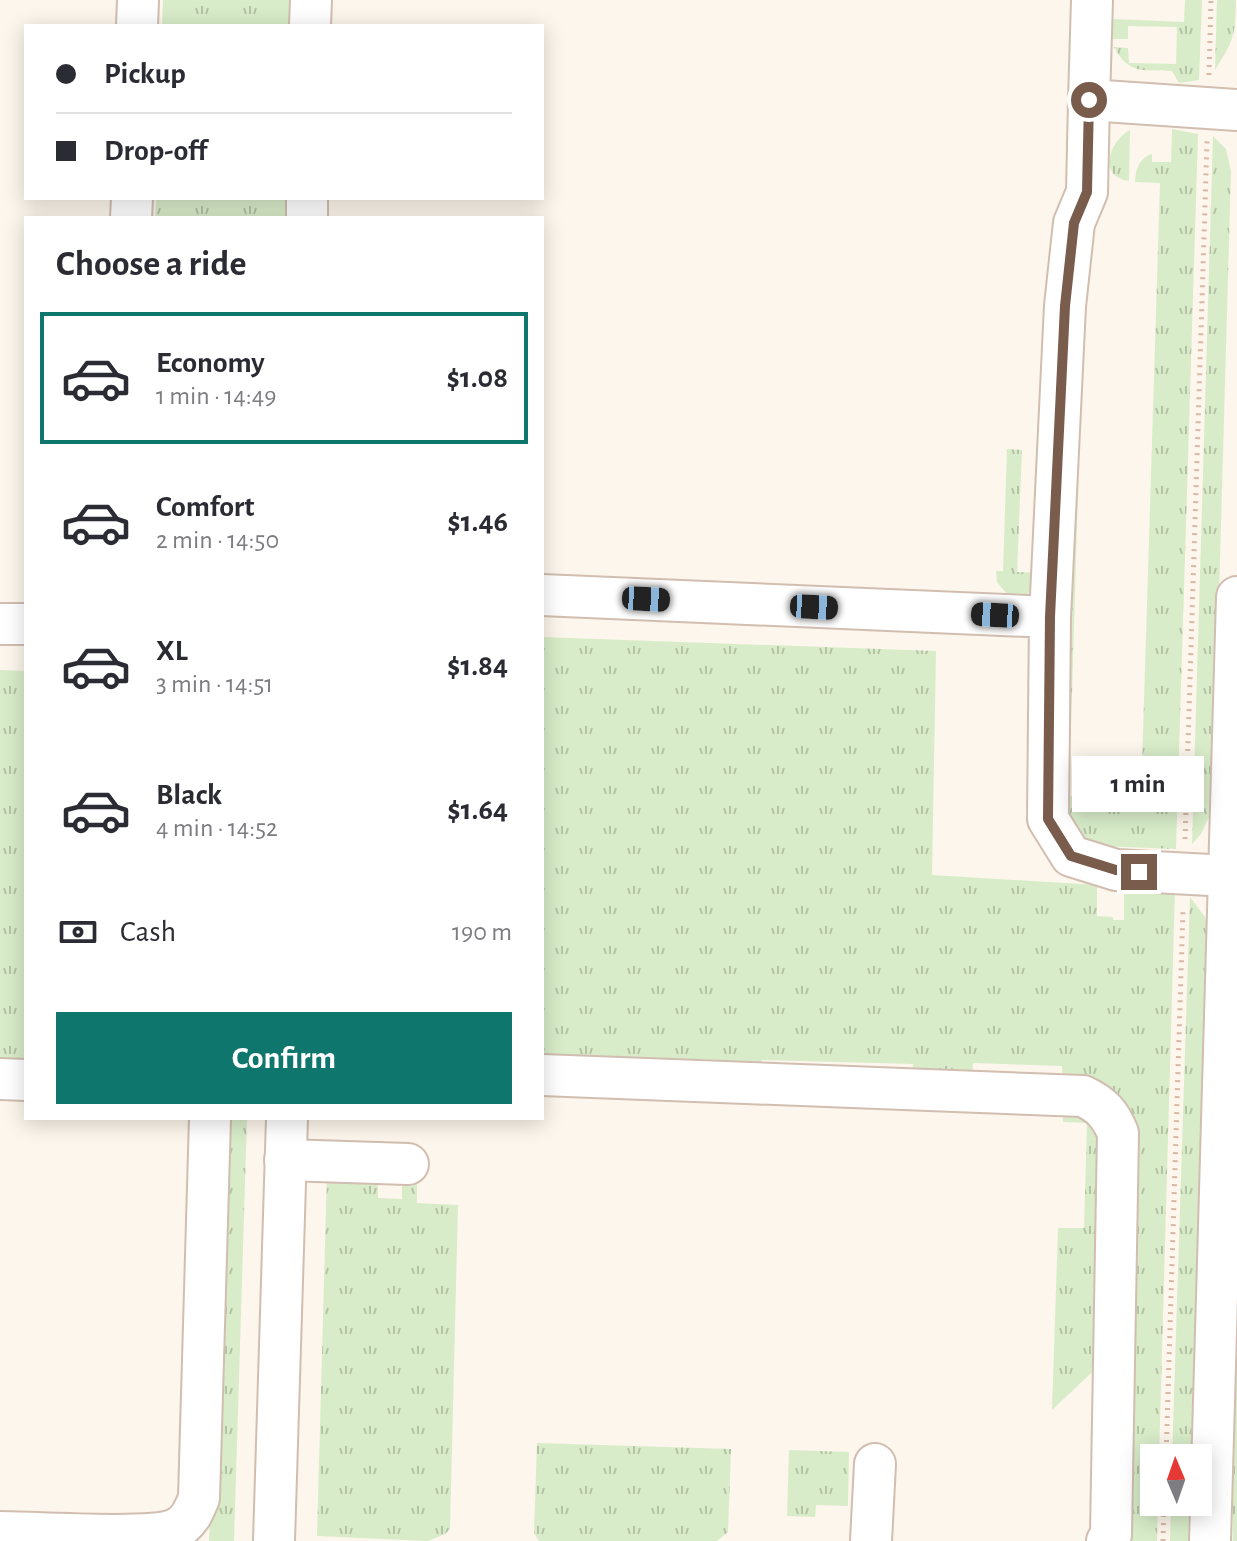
<!DOCTYPE html>
<meta charset="utf-8">
<style>
body{margin:0;font-family:"Alegreya Sans",sans-serif;background:#f2f2f3;color:#2b2b33;height:100vh;display:flex;flex-direction:column;font-size:30px;white-space:nowrap}
*{box-sizing:border-box;margin:0}
p{font-size:26px;color:#7c7c81}
.icon{flex:none;width:44px;height:44px;fill:none;stroke:currentColor;stroke-width:2;stroke-linecap:round;stroke-linejoin:round}
.map{position:relative;flex:1;overflow:hidden}
.drawer{position:absolute;left:24px;top:216px;width:520px;height:904px;display:flex;flex-direction:column;background:#fff;border-radius:0px;box-shadow:0 4px 20px #0003}
.drawer>*{flex:none}
.hud{position:absolute;left:24px;top:24px;width:520px;height:176px;border-radius:0px;box-shadow:0 4px 20px #0003;display:grid;align-content:center;height:176px;padding:0 32px;background:#fff}
.needle{width:52px;rotate:358deg}
.buttons{position:absolute;left:1140px;top:1444px;display:grid;gap:16px}
.buttons a{display:grid;place-items:center;width:72px;height:72px;border-radius:0px;background:#fff;box-shadow:0 4px 20px #0003;font-size:40px}
.end{position:absolute;width:36px;height:36px;margin:-18px;border:10px solid #7a5c4d;background:#fff;box-shadow:0 0 0 4px #fff}
.from{border-radius:50%}
.bubble{position:absolute;height:56px;border-radius:0px;background:#fff;box-shadow:0 4px 20px #0003;font-size:26px;font-weight:600;line-height:56px;text-align:center}
.car{position:absolute;width:24px;height:48px;margin:-24px -12px;border-radius:10px;box-shadow:0 0 6px 2px #0007;background:linear-gradient(#222 24%,#8ab4d8 0 40%,#222 0 76%,#8ab4d8 0 86%,#222 0)}
.hud b{display:flex;align-items:center;gap:28px;height:76px;font-size:30px}
.hud b+b{border-top:2px solid #e1e1e2}
.hud i{width:20px;height:20px;background:#2b2b33}
ul{padding:0;list-style:none}
li{display:flex;align-items:center;gap:24px;height:132px;margin:0 16px 12px;padding:0 16px;border:4px solid transparent;border-radius:0px}
li div{flex:1}
li b{display:block;font-size:30px}
li em{font-style:normal;font-weight:600}
li.on{border-color:#0f766e}
li>.icon{width:72px;height:72px;stroke-width:1.5}
h2{padding:0 32px;font-size:36px;line-height:96px}
.pay{display:flex;align-items:center;gap:20px;height:88px;padding:0 32px;font-size:30px}
.pay p{margin-inline-start:auto}
.action{display:flex;gap:16px;margin-top:auto;padding:16px 32px}
.action a{flex:1;height:92px;border-radius:0px;background:#0f766e;color:#fff;font-size:32px;font-weight:600;line-height:92px;text-align:center}
.map>svg:first-child{display:block}
.grass{fill:url(#grass-tufts)}
.lines{fill:none;stroke-linecap:round;stroke-linejoin:round}
.minor-casing{stroke:#d1beb0;stroke-width:44}
.path{stroke:#d9b8a5;stroke-width:5;stroke-dasharray:2 6;stroke-linecap:butt}
.minor{stroke:#fff;stroke-width:40}
.route{stroke:#7a5c4d;stroke-width:10}
</style>
<div class="map">
<svg width="1237" height="1541" viewBox="0 0 1237 1541">
<defs>
<pattern id="grass-tufts" width="24" height="20" patternUnits="userSpaceOnUse" patternTransform="scale(2)"><rect width="24" height="20" fill="#d8ecc9"/><path d="M3 7l-1-3M5 7V3M7 7l1-3M15 17l-1-3M17 17v-4M19 17l1-3" fill="none" stroke="#b4c2a5"/></pattern>
</defs>
<rect width="100%" height="100%" fill="#fdf6ec"/>
<!-- grass -->
<g class="grass">
<path d="M163,0H293V26H162Z"/>
<path d="M1185,0H1202L1199,80L1179,83L1172,71C1144,70 1129,75 1114,47L1128,48L1129,63L1176,64L1177,27L1128,26V39H1112L1113,19L1184,22Z"/>
<path d="M1217,0H1236C1235,37 1234,39 1215,70Z"/>
<path d="M1172,129L1198,134L1176,849L1099,846L1088,843L1075,834L1063,809L1075,356H1082L1069,796L1141,798L1160,183L1135,182C1136,169 1139,158 1152,154V162H1171Z"/>
<path d="M1130,130L1129,181C1097,177 1109,141 1130,130Z"/>
<path d="M1213,136L1226,149L1231,171L1213,809L1201,834L1192,844Z"/>
<path d="M156,198H288V218H155Z"/>
<path d="M1007,449L1022,450L1017,572L1043,573L1036,590L1020,597L1006,593L997,582L996,571H1003Z"/>
<path d="M542,637L936,651L932,875L1097,885V916L1113,917V920H1124V886L1175,889L1159,1458H1154V1502H1158L1157,1541H1117L1130,1137L1063,1083L1062,1066L973,1063L972,1080L914,1078L913,1064L762,1060L761,1064L716,1063V1060L542,1055Z"/>
<path d="M0,670L26,671V1065L0,1064Z"/>
<path d="M1190,897L1205,917L1209,930L1191,1458H1172Z"/>
<path d="M1063,1101L1103,1120L1104,1361L1052,1410L1058,1228H1084L1087,1123L1063,1122Z"/>
<path d="M222,1118H247L234,1541H209L219,1281L225,1272L227,1259Z"/>
<path d="M327,1173L373,1177L378,1184V1198L402,1199V1184L417,1176V1203L458,1205L450,1529L445,1534L428,1541L317,1536Z"/>
<path d="M1237,1360V1541H1233V1369Z"/>
<path d="M537,1443L731,1449L728,1532L717,1541H539L534,1533Z"/>
<path d="M789,1450L849,1452L848,1506L816,1505L815,1517L787,1516Z"/>
<path d="M1171,1502H1189L1188,1541H1170Z"/>
</g>
<g class="lines">
<!-- minor casing -->
<g class="minor-casing">
<g id="minor">
<path d="M1092,0L1089,100L1237,110"/>
<path d="M137,26L138,0"/>
<path d="M310,26L311,0"/>
<path d="M131,218L132,198"/>
<path d="M307,218V198"/>
<path d="M542,595L1050,617L1048,819L1071,856L1116,870L1229,876"/>
<path d="M1050,617L1065,306L1074,223L1087,192L1089,100"/>
<path d="M0,624H26"/>
<path d="M542,1075L1083,1096C1102,1105 1110,1114 1118,1133L1111,1535L1107,1541"/>
<path d="M0,1079L26,1080"/>
<path d="M285,1160L408,1164"/>
<path d="M0,1532C34,1532 155,1541 178,1528C190,1521 194,1510 199,1498L210,1118"/>
<path d="M274,1541L287,1118"/>
<path d="M871,1541L875,1464"/>
<path d="M1210,1541L1237,597"/>
</g>
</g>
<!-- path -->
<g class="path">
<path d="M1209,75L1211,0"/>
<path d="M1185,839L1207,141"/>
<path d="M1166,1458L1183,909"/>
<path d="M1163,1541L1164,1502"/>
</g>
<!-- minor -->
<use href="#minor" class="minor"/>
</g>
<g class="lines">
<!-- route -->
<path class="route" d="M1089,100L1087,192L1074,223L1065,306L1050,617L1048,819L1071,856L1116,870L1139,872"/>
</g>
</svg>
<div class="buttons">
<a><svg class="needle" viewBox="-14 -14 28 28"><path d="M0-13l5 13h-10z" fill="#e53935"/><path d="M0 13l5-13h-10z" fill="#7c7c81"/></svg></a>
</div>
<i class="end from" style="left:1089px;top:100px"></i>
<i class="end" style="left:1139px;top:872px"></i>
<div class="bubble" style="left:1072px;top:756px;width:132px">1 min</div>
<i class="car" style="left:646px;top:599px;rotate:93deg"></i>
<i class="car" style="left:814px;top:607px;rotate:93deg"></i>
<i class="car" style="left:995px;top:615px;rotate:273deg"></i>
<div class="hud">
<b><i class="from"></i>Pickup</b>
<b><i></i>Drop-off</b>
</div>
<section class="drawer">
<h2>Choose a ride</h2>
<ul>
<li class="on"><svg class="icon" aria-label="car" viewBox="0 0 24 24"><path d="M5 17H2v-5l4-1 3-4h7l3 4 3 1v5h-3M9 17h6M6 11h13"/><circle cx="7" cy="17" r="2"/><circle cx="17" cy="17" r="2"/></svg><div><b>Economy</b><p>1 min · 14:49</p></div><em>$1.08</em></li>
<li><svg class="icon" aria-label="car" viewBox="0 0 24 24"><path d="M5 17H2v-5l4-1 3-4h7l3 4 3 1v5h-3M9 17h6M6 11h13"/><circle cx="7" cy="17" r="2"/><circle cx="17" cy="17" r="2"/></svg><div><b>Comfort</b><p>2 min · 14:50</p></div><em>$1.46</em></li>
<li><svg class="icon" aria-label="car" viewBox="0 0 24 24"><path d="M5 17H2v-5l4-1 3-4h7l3 4 3 1v5h-3M9 17h6M6 11h13"/><circle cx="7" cy="17" r="2"/><circle cx="17" cy="17" r="2"/></svg><div><b>XL</b><p>3 min · 14:51</p></div><em>$1.84</em></li>
<li><svg class="icon" aria-label="car" viewBox="0 0 24 24"><path d="M5 17H2v-5l4-1 3-4h7l3 4 3 1v5h-3M9 17h6M6 11h13"/><circle cx="7" cy="17" r="2"/><circle cx="17" cy="17" r="2"/></svg><div><b>Black</b><p>4 min · 14:52</p></div><em>$1.64</em></li>
</ul>
<div class="pay"><svg class="icon" aria-label="cash" viewBox="0 0 24 24"><path d="M3 7h18v10H3z"/><circle cx="12" cy="12" r="2"/></svg>Cash<p>190 m</p></div>
<div class="action"><a>Confirm</a></div>
</section>
</div>
